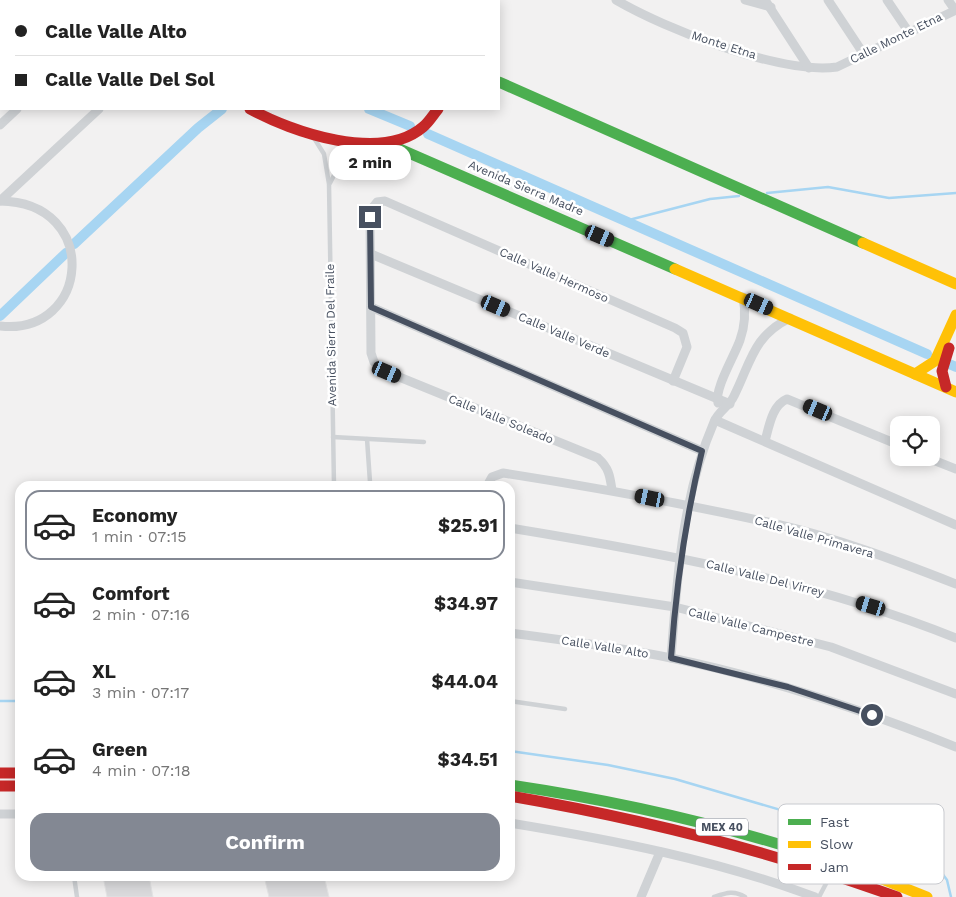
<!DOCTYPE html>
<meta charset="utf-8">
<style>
body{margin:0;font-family:"Work Sans",sans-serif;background:#f2f2f2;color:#222;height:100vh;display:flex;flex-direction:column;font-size:19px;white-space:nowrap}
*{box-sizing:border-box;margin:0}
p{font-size:16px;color:#767676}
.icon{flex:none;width:28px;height:28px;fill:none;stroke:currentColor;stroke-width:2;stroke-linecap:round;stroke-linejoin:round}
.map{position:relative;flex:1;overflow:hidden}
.drawer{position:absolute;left:15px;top:481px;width:500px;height:400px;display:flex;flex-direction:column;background:#fff;border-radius:15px;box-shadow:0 2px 12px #0003}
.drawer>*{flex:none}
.top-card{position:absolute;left:0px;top:0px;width:500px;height:110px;box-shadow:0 2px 12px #0003;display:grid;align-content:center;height:110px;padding:0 15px;background:#fff}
.tools{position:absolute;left:890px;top:416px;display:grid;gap:10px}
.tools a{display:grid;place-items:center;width:50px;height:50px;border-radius:10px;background:#fff;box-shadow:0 2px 12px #0003;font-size:25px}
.end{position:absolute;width:22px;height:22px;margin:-11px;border:6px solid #475060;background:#fff;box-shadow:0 0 0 2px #fff}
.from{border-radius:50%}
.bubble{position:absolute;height:35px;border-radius:15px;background:#fff;box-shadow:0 2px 12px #0003;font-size:16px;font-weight:700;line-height:35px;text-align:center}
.car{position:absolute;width:15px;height:30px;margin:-15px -8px;border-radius:6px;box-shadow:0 0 4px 1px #0007;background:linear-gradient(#222 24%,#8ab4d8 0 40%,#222 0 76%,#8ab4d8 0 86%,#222 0)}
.top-card b{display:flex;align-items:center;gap:18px;height:48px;font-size:19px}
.top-card b+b{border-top:1px solid #e0e0e0}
.top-card i{width:12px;height:12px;background:#222}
ul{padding:9px 0 0;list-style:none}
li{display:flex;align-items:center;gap:15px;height:70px;margin:0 10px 8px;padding:0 5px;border:2px solid transparent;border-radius:15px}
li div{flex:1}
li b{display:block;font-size:19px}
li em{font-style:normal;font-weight:700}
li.on{border-color:#838893}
li>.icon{width:45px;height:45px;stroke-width:1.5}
.cta{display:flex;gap:10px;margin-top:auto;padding:10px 15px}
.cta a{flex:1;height:58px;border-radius:15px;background:#838893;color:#fff;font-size:20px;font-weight:700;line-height:58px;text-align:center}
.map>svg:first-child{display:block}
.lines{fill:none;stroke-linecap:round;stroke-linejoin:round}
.stream{stroke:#a7d5f2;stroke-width:2.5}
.canal{stroke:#a7d5f2;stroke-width:10}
.building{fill:#d9d9db;stroke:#e3e3e4}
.lane{stroke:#cfd2d5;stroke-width:4.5}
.street{stroke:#cfd2d5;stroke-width:9}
.fast{stroke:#4caf50;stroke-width:11}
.slow{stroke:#ffc107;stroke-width:11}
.jam{stroke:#c62828;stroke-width:11}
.route{stroke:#475060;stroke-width:6}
.labels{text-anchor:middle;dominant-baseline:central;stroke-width:5;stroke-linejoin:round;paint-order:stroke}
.shield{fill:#fff;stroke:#7e8490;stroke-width:1}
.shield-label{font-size:11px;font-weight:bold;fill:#475060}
.street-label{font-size:12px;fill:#475060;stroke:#fff}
.key{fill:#fff;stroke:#c8cacf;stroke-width:1}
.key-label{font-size:14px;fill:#475060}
</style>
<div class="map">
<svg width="956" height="897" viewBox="0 0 956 897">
<rect width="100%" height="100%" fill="#f2f1f1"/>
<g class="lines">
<!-- stream -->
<g class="stream">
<path d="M767,193L828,187L889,198L956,193"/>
<path d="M625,221L710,199L739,196"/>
<path d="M0,701H20"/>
<path d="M510,751L608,765L675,779L866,835L912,852L936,865L947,880L951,897"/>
</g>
<!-- canal -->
<g class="canal">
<path d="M369,109L410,126"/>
<path d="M428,134L927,354"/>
<path d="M74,244L198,128L222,109"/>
<path d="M0,316L66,253"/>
<path d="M949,364L956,367"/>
</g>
</g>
<!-- building -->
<g class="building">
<path d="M103,876H149L153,897H107Z"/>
<path d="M264,876H324L329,897H269Z"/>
</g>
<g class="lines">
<!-- lane -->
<g class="lane">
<path d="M314,138L324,154L329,184L334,486"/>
<path d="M330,183L346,152L356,146"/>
<path d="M333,437L424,442"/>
<path d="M367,439L370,482"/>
<path d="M510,701L565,709"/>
<path d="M74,876L77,897"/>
<path d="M714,897C726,893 734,890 745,897"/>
<path d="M819,897L830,876"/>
</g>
<!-- street -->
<g class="street">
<path d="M616,0C666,29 781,75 837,67L956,10"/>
<path d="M745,0L771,7"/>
<path d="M765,0L809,68"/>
<path d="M828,0L863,53"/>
<path d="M887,0L908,31"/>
<path d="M948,0L955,10"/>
<path d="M0,4L1,5"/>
<path d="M0,47L1,46"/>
<path d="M0,125L17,109"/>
<path d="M0,201C102,202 90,336 0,326"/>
<path d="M0,201L99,109"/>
<path d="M371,254L730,404"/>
<path d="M371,307L702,451"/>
<path d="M718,403C714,389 735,355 740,340C745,326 746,312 743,297"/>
<path d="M715,420L956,525"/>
<path d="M765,441C769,427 772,405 787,399L899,445"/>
<path d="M928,458L956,469"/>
<path d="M487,486L492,477L503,473C594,487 685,504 776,524C837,538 897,561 956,584"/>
<path d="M612,490C610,476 609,468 598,458L387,372L374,362L371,353L370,217L373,207L377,202L385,201L675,328L683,333L687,347L673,381"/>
<path d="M510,528C662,553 812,580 956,638"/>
<path d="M510,582L675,607L831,647L956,694"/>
<path d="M510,633C564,640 618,647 671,658C769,678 863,710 956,747"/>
<path d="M671,658C677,579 682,496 714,422C719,410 729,407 734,396C751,362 753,336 790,318"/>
<path d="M0,814H20"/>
<path d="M510,823C613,840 717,860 815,897"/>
<path d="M641,897L660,852"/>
</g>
<!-- fast -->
<g class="fast">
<path d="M139,0L142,1"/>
<path d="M499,82L863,243"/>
<path d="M386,143L675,269"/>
<path d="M510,785C632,803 750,831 867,873"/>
</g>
<!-- slow -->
<g class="slow">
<path d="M359,0L361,1"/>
<path d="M863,243L956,284"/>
<path d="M675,269L956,392"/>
<path d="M915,374L935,361L956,315"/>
<path d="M867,873L927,897"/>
</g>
<!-- jam -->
<g class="jam">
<path d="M155,0V1"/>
<path d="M250,109C292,132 381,163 423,127C429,122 433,115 438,109"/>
<path d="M946,387L942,371L949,348"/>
<path d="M0,773H20"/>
<path d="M0,786H20"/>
<path d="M510,796C643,819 771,851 897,897"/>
</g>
</g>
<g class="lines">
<!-- route -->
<path class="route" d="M370,217L371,307L702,451C685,520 676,587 671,658L788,687L872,715"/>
</g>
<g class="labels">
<!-- shield labels -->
<rect class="shield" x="696" y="818.5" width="52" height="17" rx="4"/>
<g class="shield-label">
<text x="722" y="827">MEX 40</text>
</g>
<!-- street labels -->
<g class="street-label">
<text transform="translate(896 38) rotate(-26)">Calle Monte Etna</text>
<text transform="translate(724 45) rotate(18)">Monte Etna</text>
<text transform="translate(526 188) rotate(23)">Avenida Sierra Madre</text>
<text transform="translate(554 275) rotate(24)">Calle Valle Hermoso</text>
<text transform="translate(331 335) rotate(-91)">Avenida Sierra Del Fraile</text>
<text transform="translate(564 335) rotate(23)">Calle Valle Verde</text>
<text transform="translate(501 419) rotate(22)">Calle Valle Soleado</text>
<text transform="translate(814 537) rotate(16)">Calle Valle Primavera</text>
<text transform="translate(765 578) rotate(14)">Calle Valle Del Virrey</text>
<text transform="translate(751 627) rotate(14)">Calle Valle Campestre</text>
<text transform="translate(605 647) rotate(9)">Calle Valle Alto</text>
</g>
</g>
<!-- legend -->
<rect x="778" y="804" width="166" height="80" rx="8" class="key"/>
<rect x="788" y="819" width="23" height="6" fill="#4caf50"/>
<rect x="788" y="841" width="23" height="7" fill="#ffc107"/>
<rect x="788" y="864" width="23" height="6" fill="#c62828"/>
<g class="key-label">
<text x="820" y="827">Fast</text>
<text x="820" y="849">Slow</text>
<text x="820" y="872">Jam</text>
</g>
</svg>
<div class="tools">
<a><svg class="icon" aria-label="locate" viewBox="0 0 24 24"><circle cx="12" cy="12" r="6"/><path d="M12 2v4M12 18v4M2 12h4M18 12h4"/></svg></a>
</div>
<i class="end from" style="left:872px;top:715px"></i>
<i class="end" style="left:370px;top:217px"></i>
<div class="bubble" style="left:329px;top:145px;width:82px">2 min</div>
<i class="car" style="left:600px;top:236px;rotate:113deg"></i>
<i class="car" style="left:759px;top:304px;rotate:114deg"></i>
<i class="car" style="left:496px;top:306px;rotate:113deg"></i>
<i class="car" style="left:387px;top:372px;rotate:113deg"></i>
<i class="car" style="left:818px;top:410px;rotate:293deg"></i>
<i class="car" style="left:650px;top:498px;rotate:282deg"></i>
<i class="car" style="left:871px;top:606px;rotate:287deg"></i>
<div class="top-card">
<b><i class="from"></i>Calle Valle Alto</b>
<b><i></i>Calle Valle Del Sol</b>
</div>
<section class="drawer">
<ul>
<li class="on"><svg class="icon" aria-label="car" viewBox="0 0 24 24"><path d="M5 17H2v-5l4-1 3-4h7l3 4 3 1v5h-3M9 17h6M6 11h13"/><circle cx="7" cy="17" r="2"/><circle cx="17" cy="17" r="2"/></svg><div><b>Economy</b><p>1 min · 07:15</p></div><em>$25.91</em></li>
<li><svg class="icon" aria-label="car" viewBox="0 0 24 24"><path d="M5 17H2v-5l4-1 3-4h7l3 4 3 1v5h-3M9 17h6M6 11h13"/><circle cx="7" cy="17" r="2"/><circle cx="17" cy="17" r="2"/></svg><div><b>Comfort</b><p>2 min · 07:16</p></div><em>$34.97</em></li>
<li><svg class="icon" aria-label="car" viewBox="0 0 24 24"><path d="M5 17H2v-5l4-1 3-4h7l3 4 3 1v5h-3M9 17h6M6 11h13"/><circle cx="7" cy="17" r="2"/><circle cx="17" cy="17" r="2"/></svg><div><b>XL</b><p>3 min · 07:17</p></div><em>$44.04</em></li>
<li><svg class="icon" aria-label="car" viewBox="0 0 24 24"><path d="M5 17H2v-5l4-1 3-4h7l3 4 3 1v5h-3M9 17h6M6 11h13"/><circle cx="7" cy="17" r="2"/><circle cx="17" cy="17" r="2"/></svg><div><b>Green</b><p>4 min · 07:18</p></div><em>$34.51</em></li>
</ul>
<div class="cta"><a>Confirm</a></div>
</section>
</div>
